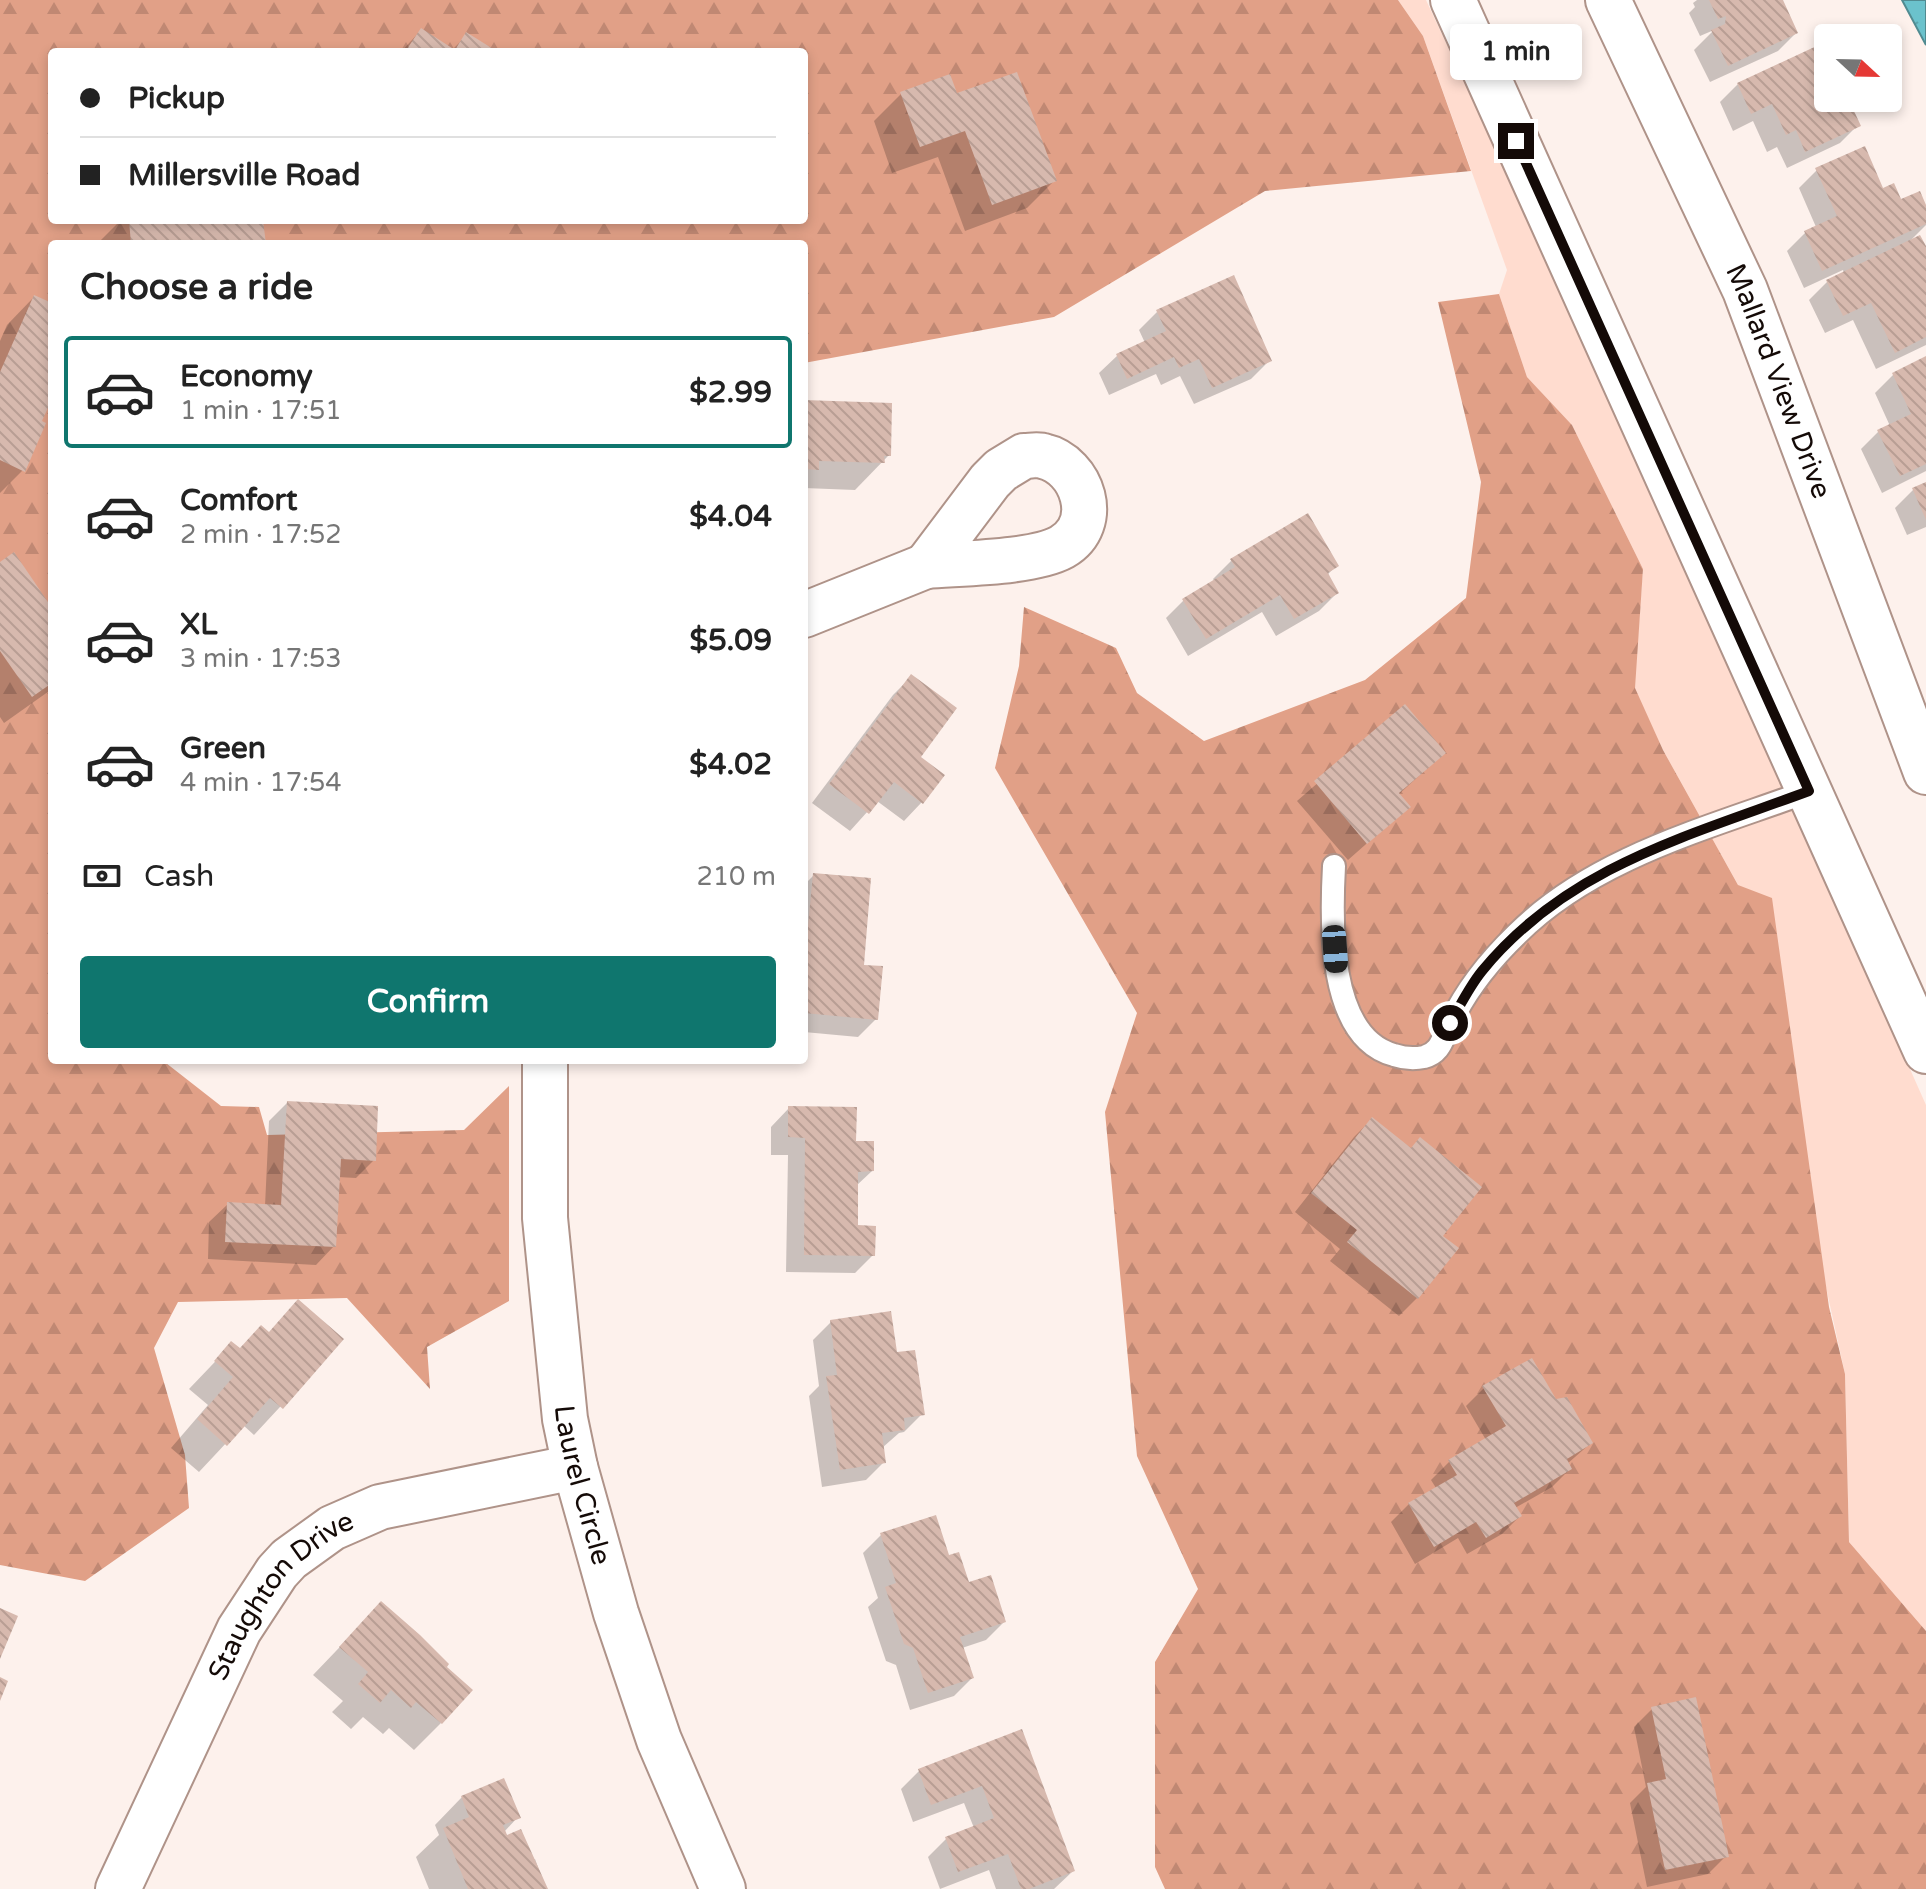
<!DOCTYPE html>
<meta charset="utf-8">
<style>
body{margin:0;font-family:"Varela Round",sans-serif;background:#f6f6f6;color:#222;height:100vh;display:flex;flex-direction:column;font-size:30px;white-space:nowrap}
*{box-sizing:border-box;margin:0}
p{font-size:26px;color:#767676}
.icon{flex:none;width:44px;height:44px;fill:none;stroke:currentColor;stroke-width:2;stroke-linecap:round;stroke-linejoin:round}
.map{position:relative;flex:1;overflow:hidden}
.side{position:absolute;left:48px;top:240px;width:760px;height:824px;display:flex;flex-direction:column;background:#fff;border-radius:8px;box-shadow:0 4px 12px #0003}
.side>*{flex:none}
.hud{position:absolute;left:48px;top:48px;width:760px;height:176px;border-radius:8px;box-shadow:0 4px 12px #0003;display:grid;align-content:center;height:176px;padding:0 32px;background:#fff}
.needle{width:52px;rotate:112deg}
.controls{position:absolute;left:1814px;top:24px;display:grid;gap:16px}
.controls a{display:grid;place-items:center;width:88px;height:88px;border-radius:8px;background:#fff;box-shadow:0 4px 12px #0003;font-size:40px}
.end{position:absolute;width:36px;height:36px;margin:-18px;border:10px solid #140a07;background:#fff;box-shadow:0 0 0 4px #fff}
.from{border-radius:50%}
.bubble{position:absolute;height:56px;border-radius:8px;background:#fff;box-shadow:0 4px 12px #0003;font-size:26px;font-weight:800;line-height:56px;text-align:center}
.car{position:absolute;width:24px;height:48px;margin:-24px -12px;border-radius:10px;box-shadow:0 0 6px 2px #0007;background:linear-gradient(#222 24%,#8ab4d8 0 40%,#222 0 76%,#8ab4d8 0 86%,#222 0)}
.hud b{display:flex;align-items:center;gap:28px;height:76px;font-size:30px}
.hud b+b{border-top:2px solid #e0e0e0}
.hud i{width:20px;height:20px;background:#222}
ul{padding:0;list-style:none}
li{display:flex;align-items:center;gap:24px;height:112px;margin:0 16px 12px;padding:0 16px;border:4px solid transparent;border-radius:8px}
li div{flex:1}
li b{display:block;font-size:30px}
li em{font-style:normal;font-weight:800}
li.current{border-color:#0f766e}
li>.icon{width:72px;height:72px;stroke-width:1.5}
h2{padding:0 32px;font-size:36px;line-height:96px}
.pay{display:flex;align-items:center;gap:20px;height:88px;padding:0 32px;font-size:30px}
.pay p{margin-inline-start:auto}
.action{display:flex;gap:16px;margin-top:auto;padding:16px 32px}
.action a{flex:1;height:92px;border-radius:8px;background:#0f766e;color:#fff;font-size:32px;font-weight:800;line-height:92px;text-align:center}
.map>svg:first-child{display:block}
.green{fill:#ffdccf}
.forest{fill:url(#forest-firs);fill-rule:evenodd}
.water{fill:url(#water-ripples);stroke:#518b91;stroke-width:2}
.shadow{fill:#0003}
.building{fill:url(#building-back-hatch)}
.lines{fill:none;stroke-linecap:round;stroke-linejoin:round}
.lane-casing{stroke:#af9389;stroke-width:26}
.street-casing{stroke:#af9389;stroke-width:48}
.lane{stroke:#fff;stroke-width:22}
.street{stroke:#fff;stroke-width:44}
.route{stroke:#140a07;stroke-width:10}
.labels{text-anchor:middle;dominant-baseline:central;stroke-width:6;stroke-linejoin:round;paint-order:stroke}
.street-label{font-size:28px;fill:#140a07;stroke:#fff}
</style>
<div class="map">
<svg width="1926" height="1889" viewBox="0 0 1926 1889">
<defs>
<pattern id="forest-firs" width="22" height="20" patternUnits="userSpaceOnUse" patternTransform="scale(2)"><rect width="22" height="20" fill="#e1a087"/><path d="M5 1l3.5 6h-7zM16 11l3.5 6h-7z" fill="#c08873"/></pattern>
<pattern id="water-ripples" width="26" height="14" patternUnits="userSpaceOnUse" patternTransform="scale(2)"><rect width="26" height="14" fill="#6bc2cc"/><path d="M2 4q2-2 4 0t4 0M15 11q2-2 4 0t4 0" fill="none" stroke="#5ca5ae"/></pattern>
<pattern id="building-back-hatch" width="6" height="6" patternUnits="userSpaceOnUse" patternTransform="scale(2)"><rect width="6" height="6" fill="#d7b9ae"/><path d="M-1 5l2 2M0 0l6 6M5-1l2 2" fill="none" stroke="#b89e94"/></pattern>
</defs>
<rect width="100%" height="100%" fill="#fdf1ec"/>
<!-- green -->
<path class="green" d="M1398,0H1426L1597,366L1926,1105V1631L1849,1542L1845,1374L1738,885L1663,750L1634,688L1643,569L1572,425L1527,377L1499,294L1507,270L1423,36Z"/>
<!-- forest -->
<g class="forest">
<path d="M0,0H1398L1423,36L1471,171L1265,191L1054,317L804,363V244H52V1060H166V1063L221,1106L259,1107L267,1135L464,1130L509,1086V1301L427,1347L430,1389L347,1298L178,1302L154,1348L185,1455L189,1508L85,1581L0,1565ZM52,52H804V220H52Z"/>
<path d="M1499,294L1527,377L1572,425L1643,569L1635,688L1663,750L1738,885L1772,898L1829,1307L1845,1374L1849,1542L1926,1631V1889H1165L1155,1867V1662L1198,1589L1137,1456L1105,1112L1137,1013L995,768L1019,666L1024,607L1116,648L1137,693L1204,741L1365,680L1466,598L1481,482L1438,302Z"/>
</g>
<!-- water -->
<path class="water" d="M1902,0H1926V45Z"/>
<!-- shadow -->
<g class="shadow">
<path d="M1697,0H1781L1796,33L1778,51L1710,82L1694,50L1714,30L1700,36L1689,13L1695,7L1693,3Z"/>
<path d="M421,30L452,50L467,35L494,52H401Z"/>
<path d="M1828,58V98H1846L1858,125L1840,143L1787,168L1777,147L1767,152L1753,121L1733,131L1720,102L1738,84Z"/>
<path d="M901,94L956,96L1054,181L1027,208L965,231L938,157L892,173L874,121Z"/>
<path d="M1817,170L1882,190L1900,202L1926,210V225L1910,241L1926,251V345L1876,369L1853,320L1825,333L1809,300L1827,282L1844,274L1843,270L1804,288L1787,251L1805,233L1816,227L1799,188Z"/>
<path d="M121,220H261L264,244H102L101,240Z"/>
<path d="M34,297L52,305V394L23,470L0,493V341L7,325Z"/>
<path d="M1157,312L1269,361L1251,379L1194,404L1180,376L1161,385L1156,374L1109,395L1099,373L1118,355L1145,343L1139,330Z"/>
<path d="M1926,358V471L1882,493L1861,449L1879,431L1890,426L1875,393L1893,375Z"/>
<path d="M804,402L889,455L855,490L804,488Z"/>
<path d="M1926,484V527L1907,535L1895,508L1913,490Z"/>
<path d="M1307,516L1336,566L1327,575L1337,593L1319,611L1276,636L1262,612L1188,656L1166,618L1184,600L1215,582L1213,579L1231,561Z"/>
<path d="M0,564L52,611V689L4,723L0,717Z"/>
<path d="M911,677L918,757L942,775L921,803L904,821L877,801L850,831L812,803L893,695Z"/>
<path d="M1405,707L1444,753L1398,795L1408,807L1348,860L1297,801Z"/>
<path d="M814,875L876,1019L858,1037L804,1032V885Z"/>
<path d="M287,1103L374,1160L356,1178L338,1177L334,1246L316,1265L208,1259L209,1222L228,1204L265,1206L269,1121Z"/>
<path d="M789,1108L854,1143L872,1171L856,1186V1227L873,1255L855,1273L786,1272L788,1155H771V1127Z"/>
<path d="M1372,1119L1440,1236L1417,1298L1399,1316L1330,1261L1340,1249L1295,1212L1354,1137Z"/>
<path d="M831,1322L895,1355L922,1414L904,1432L899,1433L882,1448L884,1462L866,1480L822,1487L809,1396L819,1386L813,1340Z"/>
<path d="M268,1333L342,1340L254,1435L243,1425L199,1472L171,1448L208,1405L189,1389L232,1344L239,1350Z"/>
<path d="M1484,1388L1555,1401L1591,1443L1567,1464L1570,1469L1552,1487L1515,1508L1520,1516L1502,1534L1467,1554L1458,1538L1415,1564L1391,1522L1409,1504L1436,1488L1431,1480L1449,1462L1486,1440L1466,1406Z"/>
<path d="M881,1535L948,1558L967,1584L1004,1622L986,1640L962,1648L972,1678L954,1696L910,1710L896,1665L886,1661L868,1607L878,1598L863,1553Z"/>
<path d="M381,1604L441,1723L414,1750L389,1728L383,1734L363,1717L351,1729L332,1712L343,1701L313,1675Z"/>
<path d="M1652,1709L1726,1856L1708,1874L1647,1887L1630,1803L1646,1787L1634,1727Z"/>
<path d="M1020,1732L1073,1871L1054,1889H996L989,1870L940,1889L928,1857L946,1839L974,1828L964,1803L913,1822L901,1789L919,1771Z"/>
<path d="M462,1797L518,1817L504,1832L532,1860L535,1859L546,1889H429L416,1857L439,1835L435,1825Z"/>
</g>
<!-- building -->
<g class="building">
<path d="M1709,0H1783L1798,33L1728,66L1711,30L1725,24L1726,16L1718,19Z"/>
<path d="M421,28L455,50L466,32L498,52H405Z"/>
<path d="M1823,43L1828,53V98H1848L1861,126L1805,152L1796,130L1786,135L1772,104L1751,114L1737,83Z"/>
<path d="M1017,72L1057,181L992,205L965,131L920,147L900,92L950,74L957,93Z"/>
<path d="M1865,146L1883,188L1894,183L1901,199L1920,191L1926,205V224L1822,271L1804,231L1837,216L1815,168Z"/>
<path d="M129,220H263L266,244H131Z"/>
<path d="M1920,235L1926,246V337L1895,353L1871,303L1843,316L1826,280Z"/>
<path d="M1234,275L1272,361L1212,388L1199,359L1179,368L1174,357L1127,379L1116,354L1166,331L1156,310Z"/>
<path d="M34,295L52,303V399L42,421L46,423L25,472L0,460V372Z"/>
<path d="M1926,356V464L1900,476L1877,430L1911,414L1892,373Z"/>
<path d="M804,400L892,403L891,456H884L885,463L819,461V470L804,469Z"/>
<path d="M1926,482V520L1912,488Z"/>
<path d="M1308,513L1339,566L1328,573L1339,593L1294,619L1280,595L1206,639L1182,599L1235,567L1230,559Z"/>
<path d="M14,552L52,608V683L32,697L0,651V562Z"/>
<path d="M911,674L957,708L921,757L945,775L923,804L894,782L869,814L829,784Z"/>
<path d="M1405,704L1446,753L1399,793L1411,807L1367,844L1314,781Z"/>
<path d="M813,873L871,878L864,965L883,966L878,1020L804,1013V968Z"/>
<path d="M287,1101L378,1106L376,1161L341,1159L336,1247L225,1242L227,1202L281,1205Z"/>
<path d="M788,1106L857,1107L856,1141H874V1171L858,1172V1225L876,1226L875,1256L804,1255L805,1138L788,1137Z"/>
<path d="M1372,1117L1411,1148L1420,1137L1482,1187L1443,1236L1459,1248L1418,1299L1347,1242L1357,1230L1311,1193Z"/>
<path d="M298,1299L344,1339L283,1409L270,1398L227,1446L197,1419L233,1377L214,1361L231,1341L240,1348L261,1325L269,1332Z"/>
<path d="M891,1311L897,1352L915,1350L925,1415L904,1418L905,1430L882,1433L886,1463L840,1470L826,1376L837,1375L830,1320Z"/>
<path d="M1532,1358L1556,1399L1567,1397L1593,1443L1567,1459L1572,1469L1514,1503L1522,1516L1486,1538L1476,1522L1434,1547L1408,1503L1457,1475L1448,1460L1506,1426L1482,1386Z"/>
<path d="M936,1515L949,1555L959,1552L969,1582L991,1575L1006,1622L960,1637L974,1678L928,1693L913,1648L904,1644L885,1587L896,1583L880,1533Z"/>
<path d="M381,1601L420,1635L449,1664L447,1667L473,1690L442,1724L416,1702L411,1708L391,1690L380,1703L358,1684L368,1672L339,1647Z"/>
<path d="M0,1608L18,1616L0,1659Z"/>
<path d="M0,1677L8,1681L0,1701Z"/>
<path d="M1696,1697L1729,1857L1665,1870L1647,1783L1666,1779L1651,1707Z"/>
<path d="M1022,1729L1075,1871L1029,1889H1021L1008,1854L958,1872L945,1837L994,1818L982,1786L931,1805L918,1769Z"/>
<path d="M504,1778L521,1818L503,1825L507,1835L521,1829L548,1889H468L443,1828L469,1817L461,1796Z"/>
</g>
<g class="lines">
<!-- lane casing -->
<g class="lane-casing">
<path id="lane" d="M1334,866C1331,920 1327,1037 1394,1055C1403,1058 1414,1059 1424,1057C1440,1053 1442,1040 1449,1026C1465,991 1489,961 1517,934C1594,857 1709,828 1809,791"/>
</g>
<!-- street casing -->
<g class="street-casing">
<g id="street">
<path d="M1453,0L1926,1051"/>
<path id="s1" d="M1608,0L1745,290L1926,772"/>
<path d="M1024,456C1030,456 1038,454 1043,456C1083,465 1102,524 1062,547C1033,563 961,563 926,566L990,481L1001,470Z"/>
<path d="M804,615L926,566"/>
<path id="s2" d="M545,1060V1218L565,1419L575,1467L616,1613L659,1740L723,1889"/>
<path id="s3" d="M118,1889L239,1630L277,1572L289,1559L332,1528L380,1507L575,1467"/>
</g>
</g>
<!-- lane -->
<use href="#lane" class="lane"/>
<!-- street -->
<use href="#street" class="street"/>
</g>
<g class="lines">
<!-- route -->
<path class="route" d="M1450,1023C1460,1006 1469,987 1482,971C1567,867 1688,836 1809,791L1516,141"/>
</g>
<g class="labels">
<!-- street labels -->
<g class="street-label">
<text stroke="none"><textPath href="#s1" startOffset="418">Mallard View Drive</textPath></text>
<text stroke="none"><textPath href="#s2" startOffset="428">Laurel Circle</textPath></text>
<text stroke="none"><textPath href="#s3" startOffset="340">Staughton Drive</textPath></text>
</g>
</g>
</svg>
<div class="controls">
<a><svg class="needle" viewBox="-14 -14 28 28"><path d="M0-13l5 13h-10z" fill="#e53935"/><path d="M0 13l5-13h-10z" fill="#767676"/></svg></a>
</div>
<i class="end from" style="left:1450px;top:1023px"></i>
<i class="end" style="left:1516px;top:141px"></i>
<div class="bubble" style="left:1450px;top:24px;width:132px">1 min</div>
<i class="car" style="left:1335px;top:949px;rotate:176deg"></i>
<div class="hud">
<b><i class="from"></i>Pickup</b>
<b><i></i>Millersville Road</b>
</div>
<section class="side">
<h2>Choose a ride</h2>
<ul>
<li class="current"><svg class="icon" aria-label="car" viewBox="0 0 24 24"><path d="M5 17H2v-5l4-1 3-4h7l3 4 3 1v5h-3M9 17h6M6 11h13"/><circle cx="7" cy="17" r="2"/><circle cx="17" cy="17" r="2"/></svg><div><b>Economy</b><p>1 min · 17:51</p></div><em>$2.99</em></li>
<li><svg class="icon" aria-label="car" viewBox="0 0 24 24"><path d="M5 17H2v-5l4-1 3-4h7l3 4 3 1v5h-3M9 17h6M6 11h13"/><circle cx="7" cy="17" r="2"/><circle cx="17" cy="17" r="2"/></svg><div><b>Comfort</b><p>2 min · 17:52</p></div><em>$4.04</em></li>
<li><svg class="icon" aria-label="car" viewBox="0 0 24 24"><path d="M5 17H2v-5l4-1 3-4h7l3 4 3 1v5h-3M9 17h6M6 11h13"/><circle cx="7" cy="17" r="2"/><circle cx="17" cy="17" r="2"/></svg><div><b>XL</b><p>3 min · 17:53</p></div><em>$5.09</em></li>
<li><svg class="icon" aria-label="car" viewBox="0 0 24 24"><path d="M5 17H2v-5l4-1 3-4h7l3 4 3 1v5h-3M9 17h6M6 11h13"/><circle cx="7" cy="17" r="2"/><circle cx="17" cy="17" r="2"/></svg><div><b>Green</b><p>4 min · 17:54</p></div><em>$4.02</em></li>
</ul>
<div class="pay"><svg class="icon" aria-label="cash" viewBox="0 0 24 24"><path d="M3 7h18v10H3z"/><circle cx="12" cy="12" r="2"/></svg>Cash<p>210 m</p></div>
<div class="action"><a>Confirm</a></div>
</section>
</div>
